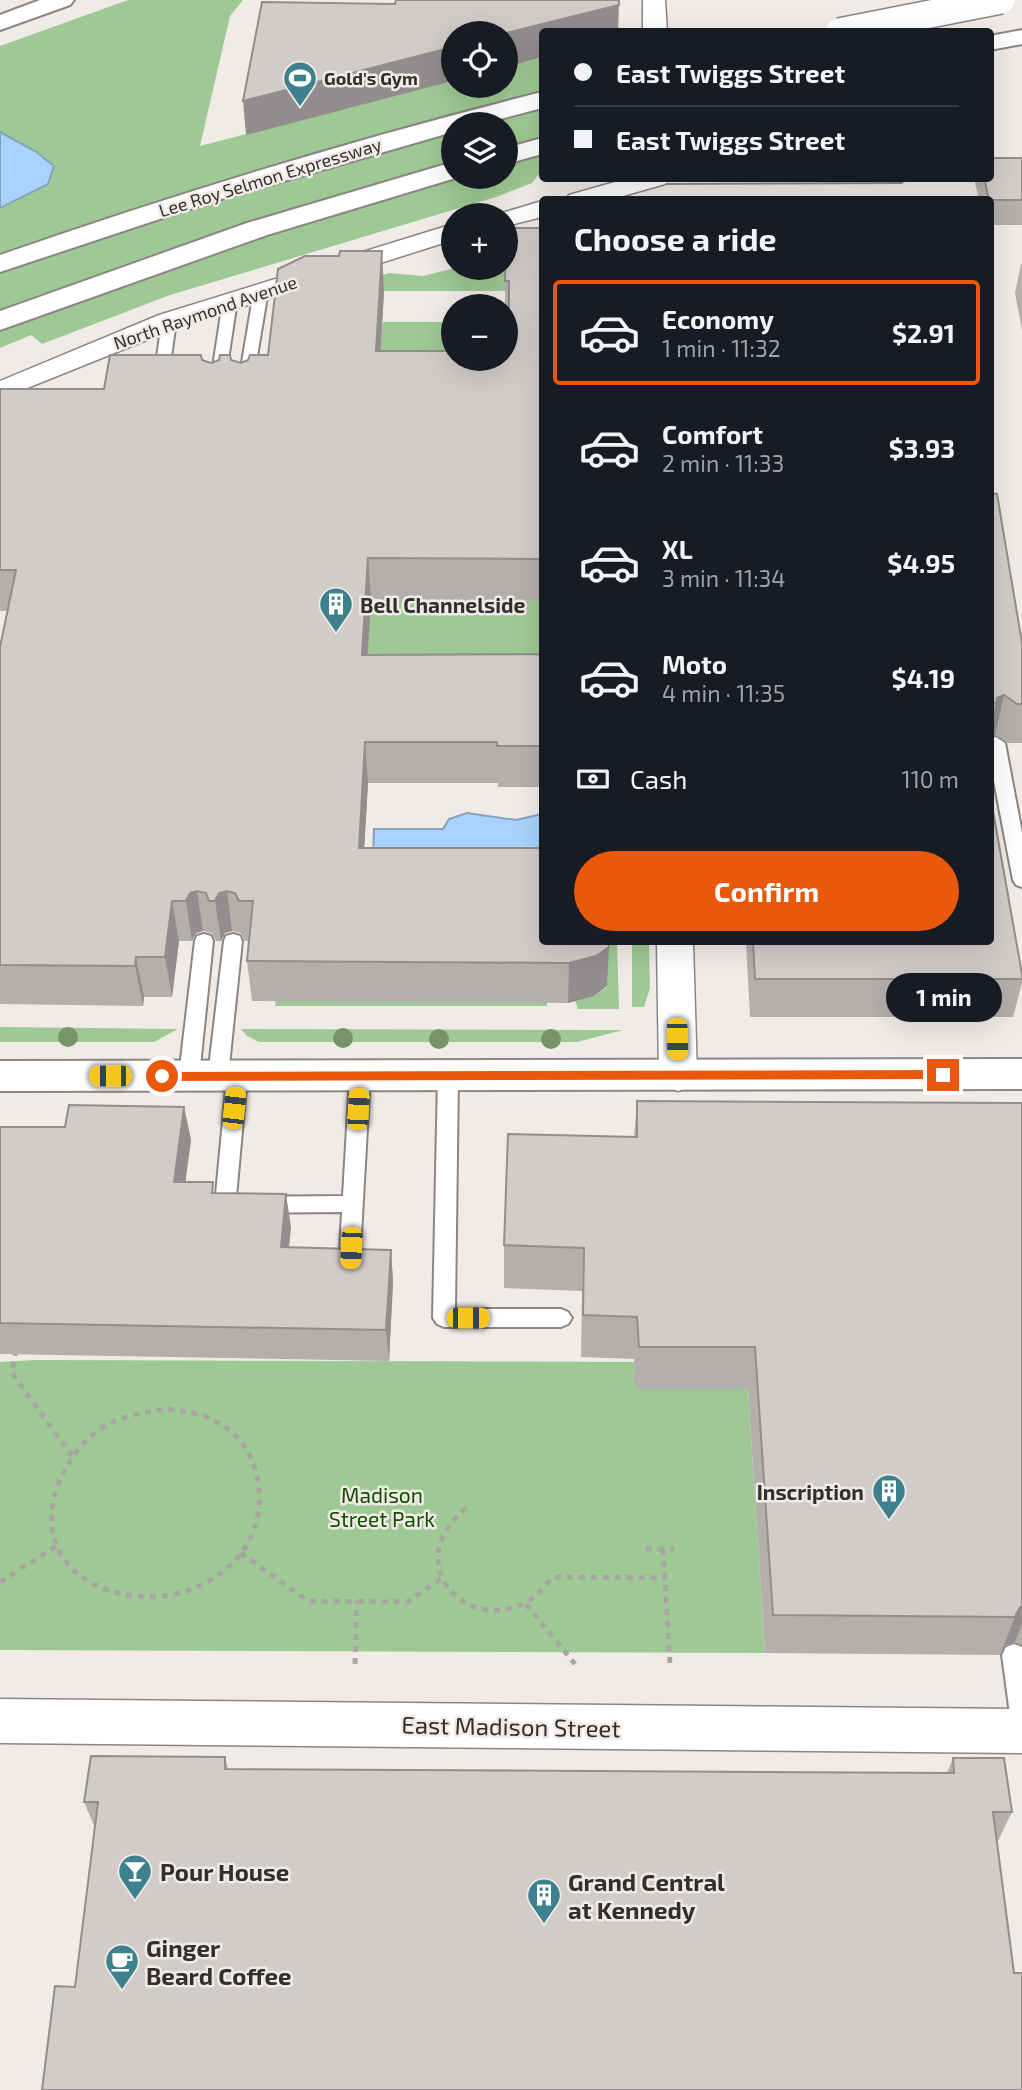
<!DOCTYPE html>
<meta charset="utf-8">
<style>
body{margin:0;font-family:"Exo 2",sans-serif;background:#20242c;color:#f1f3f6;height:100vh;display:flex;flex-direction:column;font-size:26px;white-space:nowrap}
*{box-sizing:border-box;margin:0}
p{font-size:23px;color:#9ea1a6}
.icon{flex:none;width:38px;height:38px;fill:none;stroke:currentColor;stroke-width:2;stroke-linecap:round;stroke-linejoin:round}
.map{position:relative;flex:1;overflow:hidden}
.details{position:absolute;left:539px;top:196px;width:455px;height:749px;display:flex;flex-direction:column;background:#171b24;border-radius:7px;box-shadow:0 7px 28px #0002}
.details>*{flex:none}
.guide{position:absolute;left:539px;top:28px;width:455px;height:154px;border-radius:7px;box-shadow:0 7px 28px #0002;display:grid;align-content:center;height:154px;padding:0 35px;background:#171b24}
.buttons{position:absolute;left:441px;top:21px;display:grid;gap:14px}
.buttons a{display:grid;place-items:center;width:77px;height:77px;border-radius:50%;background:#171b24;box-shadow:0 7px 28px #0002;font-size:35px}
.end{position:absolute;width:32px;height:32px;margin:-16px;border:9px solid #ea580c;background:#fff;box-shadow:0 0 0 4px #fff}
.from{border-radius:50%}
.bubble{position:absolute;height:49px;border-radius:24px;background:#171b24;box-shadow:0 7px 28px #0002;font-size:23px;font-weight:700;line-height:49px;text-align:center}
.car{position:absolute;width:21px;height:42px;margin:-21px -10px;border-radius:9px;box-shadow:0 0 5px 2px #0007;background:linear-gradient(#f5c518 24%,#345 0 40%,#f5c518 0 76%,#345 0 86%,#f5c518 0)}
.guide b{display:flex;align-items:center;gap:24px;height:66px;font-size:26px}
.guide b+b{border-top:2px solid #363941}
.guide i{width:18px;height:18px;background:#f1f3f6}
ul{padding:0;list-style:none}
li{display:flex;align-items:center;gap:21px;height:105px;margin:0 14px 10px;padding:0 21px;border:4px solid transparent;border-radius:7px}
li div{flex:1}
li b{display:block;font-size:26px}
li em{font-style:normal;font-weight:700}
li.current{border-color:#ea580c}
li>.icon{width:63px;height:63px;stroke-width:1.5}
h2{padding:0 35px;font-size:32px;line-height:84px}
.pay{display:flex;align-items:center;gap:18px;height:77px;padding:0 35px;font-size:26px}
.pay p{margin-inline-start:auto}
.primary-button{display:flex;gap:14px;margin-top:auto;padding:14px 35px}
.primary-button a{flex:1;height:80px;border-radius:42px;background:#ea580c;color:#fff;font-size:28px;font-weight:700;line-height:80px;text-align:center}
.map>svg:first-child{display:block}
.green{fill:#9ec994;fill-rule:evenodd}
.water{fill:#a9d3fc;stroke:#85a2be;stroke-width:2}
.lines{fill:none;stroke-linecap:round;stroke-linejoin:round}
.lane-casing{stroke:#8b8683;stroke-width:4}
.street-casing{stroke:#8b8683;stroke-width:3}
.primary-casing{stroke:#8b8683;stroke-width:4}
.highway-casing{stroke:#8b8683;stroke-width:4}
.path{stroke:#a9a5a2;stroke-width:5;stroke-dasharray:6 6;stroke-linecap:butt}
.lane{fill:#fff;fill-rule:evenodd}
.street{fill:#fff;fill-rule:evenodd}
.primary{fill:#fff;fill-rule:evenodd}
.highway{fill:#fff;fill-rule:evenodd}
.highway-bridge-casing{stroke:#8b8683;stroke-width:30;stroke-linecap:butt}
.highway-bridge{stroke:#fff;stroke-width:27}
.tree{fill:#769468}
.wall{fill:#b4afad}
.shaded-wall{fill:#928e8d}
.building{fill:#d1cbc9;stroke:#928e8d;stroke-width:2}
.route{fill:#ea580c}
.labels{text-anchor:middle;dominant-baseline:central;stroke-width:5;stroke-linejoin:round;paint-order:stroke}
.far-poi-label{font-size:18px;font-weight:bold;fill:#32302f;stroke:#f1ebe8;text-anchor:start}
.far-street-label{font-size:18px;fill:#32302f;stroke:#f1ebe8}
.poi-label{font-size:21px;font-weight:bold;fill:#32302f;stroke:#f1ebe8;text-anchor:start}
.park-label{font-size:21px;fill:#124d00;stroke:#f1ebe8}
.near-street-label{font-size:24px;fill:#32302f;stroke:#f1ebe8}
.near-poi-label{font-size:24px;font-weight:bold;fill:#32302f;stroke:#f1ebe8;text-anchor:start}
</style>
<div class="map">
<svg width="1022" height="2090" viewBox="0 0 1022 2090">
<rect width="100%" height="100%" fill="#f1ebe8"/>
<!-- green -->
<g class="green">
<path d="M128,0H243L230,16L200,146L453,81V86H506V67L542,57V170L532,183L496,197L170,295L42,344L31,335L0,348V46ZM453,124H506V177H453Z"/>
<path d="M539,245L505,291H374L370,279L389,273L423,276L455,268H506Z"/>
<path d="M383,322H453V359H506V326L516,332L509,375L496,398L332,337L382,326Z"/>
<path d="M388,595L422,600L542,601V659L395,696L363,651V610Z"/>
<path d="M605,942H617L619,1009H578L575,1001L594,996L607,987Z"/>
<path d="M632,942H649L650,988L644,1007H632Z"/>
<path d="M547,996V1006H275L276,1001Z"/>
<path d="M0,1027L178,1029L154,1042H0Z"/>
<path d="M241,1029L623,1030L577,1042H259L247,1036Z"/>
<path d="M35,1360L634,1362L636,1389H748L765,1653L0,1650V1362Z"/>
</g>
<!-- water -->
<g class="water">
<path d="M0,132L35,151L54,166L48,184L0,208Z"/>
<path d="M467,813L516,820L542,814V868L373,858L374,829H443L449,819Z"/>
</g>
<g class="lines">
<!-- lane casing -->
<g class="lane-casing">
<g id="lane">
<path d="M907,178L901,182L656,183L649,179Z"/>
<path d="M261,287L268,291L253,380L246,384L239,380L254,291Z"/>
<path d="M230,297L237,301L225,380L218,384L211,380L223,301Z"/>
<path d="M169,317L176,321L168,379L161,383L154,379L162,321Z"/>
<path d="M996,737L1005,743L1022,833V887L1016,885L1013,880L990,760V739Z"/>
<path d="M204,934L211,936L213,941L199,1076L196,1081L189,1084L182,1081L179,1076L195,941L197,936Z"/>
<path d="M233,934L240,936L242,941L228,1075L230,1071L237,1068L244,1071L247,1076L236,1197L343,1196L350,1076L353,1071L360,1068L367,1071L370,1076L359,1270L356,1276L349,1279L342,1276L339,1270L342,1212L225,1213L218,1211L215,1205L227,1077L225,1081L218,1084L211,1081L208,1076L224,941L226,936Z"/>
<path d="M448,1068L455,1071L458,1076L455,1309H561L568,1312L572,1318L568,1324L561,1327H444L437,1324L433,1318L438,1076L441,1071Z"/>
<path d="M1014,1644L1022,1647V1726L1014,1722L1010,1714L1002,1655L1006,1647Z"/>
</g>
</g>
<!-- street casing -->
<g class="street-casing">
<g id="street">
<path d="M643,0H665L667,32H643Z"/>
<path d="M629,178L669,179L665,184L609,200H566L569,195Z"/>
<path d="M542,201V217L506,226V215H495Z"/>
<path d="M453,224V240L179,327L0,399V381L159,315Z"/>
<path d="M657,942H693L697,1076L691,1086L678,1091L665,1086L659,1076Z"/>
<path d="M0,1699L1022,1709V1753L0,1743Z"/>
</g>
</g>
<!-- primary casing -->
<g class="primary-casing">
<path id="primary" d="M1022,1059V1089L0,1091V1061Z"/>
</g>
<!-- highway casing -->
<g class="highway-casing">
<g id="highway">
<path d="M40,0H74L70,5L0,30V15Z"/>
<path d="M1022,30V44L990,50V36Z"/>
<path d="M542,92V108L481,124H453V132L211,202L0,272V255C178,193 359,138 542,92Z"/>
<path d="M542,138V154L506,164V148Z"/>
<path d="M453,162V177H459L267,235L0,330V311L247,223Z"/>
</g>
</g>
<!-- path -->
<g class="path">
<path d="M16,1350L12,1373L72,1456"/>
<path d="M168,1409C182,1411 196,1412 209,1418C235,1430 252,1449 257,1477C277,1573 161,1627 85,1579C26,1542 54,1460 102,1428C122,1415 145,1412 168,1409Z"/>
<path d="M466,1508C397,1566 470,1637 530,1600C539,1594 546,1584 553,1577L665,1578"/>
<path d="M646,1549H674"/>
<path d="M663,1549L670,1664"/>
<path d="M241,1553L308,1601L407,1602L442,1578"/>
<path d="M0,1582L57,1546"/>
<path d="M526,1604L575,1664"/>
<path d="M355,1664L357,1601"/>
</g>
<!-- lane -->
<use href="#lane" class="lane"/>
<!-- street -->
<use href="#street" class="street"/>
<!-- primary -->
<use href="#primary" class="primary"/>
<!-- highway -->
<use href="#highway" class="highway"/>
<!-- highway-bridge casing -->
<g class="highway-bridge-casing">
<path id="highway-bridge" d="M839,32L1001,0"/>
</g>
<!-- highway-bridge -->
<use href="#highway-bridge" class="highway-bridge"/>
</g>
<!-- trees -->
<g class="tree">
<circle cx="68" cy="1037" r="10"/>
<circle cx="343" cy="1038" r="10"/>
<circle cx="439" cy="1039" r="10"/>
<circle cx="551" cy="1039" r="10"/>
</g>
<!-- wall -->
<g class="wall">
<path d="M1022,158V225H990V200H979L975,183V178H984Z"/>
<path d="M506,228H542V601L371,599L368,655L542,654V787H498V783H368L364,848H542L607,986L594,996L568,1003L252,1001L247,961L249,941H245L241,933L232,931L225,933L221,941H216L212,933L203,931L196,933L192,941H179L172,997H144L143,1006L0,1004V647L8,611H0V389H104L202,360L211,363L231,360L241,363L268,355L384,291L381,351H509V322H506L505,306Z"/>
<path d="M1021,264H1022V330L1015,293Z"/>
<path d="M990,493L1022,643V743H1008L995,735L990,736Z"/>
<path d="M746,942H990L1022,974V983L1013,1017H750Z"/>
<path d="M637,1101L1022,1103V1645L1015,1642L1005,1645L1000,1655L765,1653L748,1389H635L634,1359L581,1357L582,1291L504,1288V1245L634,1137Z"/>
<path d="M184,1107L191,1140L185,1182L215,1193L291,1227L289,1248L391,1250L393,1282L389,1361L0,1354V1127H65Z"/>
<path d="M225,1757L228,1769L947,1773L953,1758L1012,1812L997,1843L95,1828L84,1802Z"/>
</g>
<!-- shaded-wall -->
<g class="shaded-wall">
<path d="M619,5L618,32H542V57L506,67V33Z"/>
<path d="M453,47V81L246,135L243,101Z"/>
<path d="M382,251L384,291L378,392L376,351Z"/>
<path d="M368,558L371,599L365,696L362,655Z"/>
<path d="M1004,695L995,735L990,736V728L997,698Z"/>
<path d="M365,742L368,783L362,888L359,848Z"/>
<path d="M197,891L203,931L196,933L192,941L186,901L190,893Z"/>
<path d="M227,891L232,931L225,933L221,941L215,901L219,893Z"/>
<path d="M172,901L179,941L172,997L165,957Z"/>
<path d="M609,947L607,986L594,996L568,1003L569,963Z"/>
<path d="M136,957L144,997L143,1006L135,966Z"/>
<path d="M184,1107L191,1140L181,1215L174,1182Z"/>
<path d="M286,1194L291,1227L285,1280L281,1247Z"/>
<path d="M391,1250L393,1282L389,1361L386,1330Z"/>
<path d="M1022,1606V1624L1015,1642L1005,1645L1000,1655L1015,1617L1020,1607Z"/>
</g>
<!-- building -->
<g class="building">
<path d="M396,0H619V5L506,33H453V47L243,101L262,2L395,4Z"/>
<path d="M990,158H1022V200H989L984,178H990Z"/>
<path d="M506,228H542V559L368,558L362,655L542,654V746H497V742H365L359,848H542V942H609V947L596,956L569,963L247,961L253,901H239L235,893L227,891L219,893L215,901H209L206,893L197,891L190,893L186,901H172L165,957H136L135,966L0,965V647L16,570H0V389H104L110,355H201L202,360L211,363L219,360L220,355H230L231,360L241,363L248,360L250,355H268L278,269L305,256H339L340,251H382L376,351H453V359H506V351H509V281H505Z"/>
<path d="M990,493L997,494L1022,643V704H1017L1004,695L997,698L996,703H990Z"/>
<path d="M990,794L1022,974V979H755L753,942H990Z"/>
<path d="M637,1101L1022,1103V1606L1020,1607L1015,1617L773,1615L755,1347H639L637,1317L583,1315L584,1248L504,1245L508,1134L637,1137Z"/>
<path d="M69,1105L184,1107L174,1182H213L212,1193L286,1194L281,1247L391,1250L386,1330L0,1323V1127H65Z"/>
<path d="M91,1756L225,1757V1769L954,1773L953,1758H1004L1012,1812H993L1014,1973H1022V2090H42L55,1986L75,1987L98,1802H84Z"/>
</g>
<!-- route -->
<path class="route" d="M943,1070L948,1075L943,1079L162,1081L156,1076L162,1072Z"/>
<!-- icons -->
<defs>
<g id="stadium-pin" transform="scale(1.75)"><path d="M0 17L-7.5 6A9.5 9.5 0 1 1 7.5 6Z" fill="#3c818d" stroke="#f1ebe8"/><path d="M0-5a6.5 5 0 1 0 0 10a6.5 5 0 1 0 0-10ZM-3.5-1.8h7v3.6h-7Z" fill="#fff"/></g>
<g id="building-pin" transform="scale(1.75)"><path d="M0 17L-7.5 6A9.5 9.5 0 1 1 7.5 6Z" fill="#3c818d" stroke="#f1ebe8"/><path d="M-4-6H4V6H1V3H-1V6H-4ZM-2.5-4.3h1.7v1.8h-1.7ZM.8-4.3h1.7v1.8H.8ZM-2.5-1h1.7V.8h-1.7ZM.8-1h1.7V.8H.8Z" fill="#fff"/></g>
<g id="bar-pin" transform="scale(1.75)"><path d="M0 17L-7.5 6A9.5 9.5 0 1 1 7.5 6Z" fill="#3c818d" stroke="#f1ebe8"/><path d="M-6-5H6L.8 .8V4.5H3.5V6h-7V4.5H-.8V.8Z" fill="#fff"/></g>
<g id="cafe-pin" transform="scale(1.75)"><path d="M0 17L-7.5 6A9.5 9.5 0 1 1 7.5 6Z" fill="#3c818d" stroke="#f1ebe8"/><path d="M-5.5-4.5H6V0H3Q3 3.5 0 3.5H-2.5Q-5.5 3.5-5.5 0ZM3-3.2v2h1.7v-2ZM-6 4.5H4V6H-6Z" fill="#fff"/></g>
</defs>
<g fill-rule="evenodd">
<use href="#stadium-pin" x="300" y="78"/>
<use href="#building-pin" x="336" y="604"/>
<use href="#building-pin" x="889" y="1491"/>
<use href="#bar-pin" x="135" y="1871"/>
<use href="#building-pin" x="544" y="1895"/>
<use href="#cafe-pin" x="122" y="1961"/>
</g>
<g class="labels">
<!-- far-poi labels -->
<g class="far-poi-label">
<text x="324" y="78">Gold's Gym</text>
</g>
<!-- far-street labels -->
<g class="far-street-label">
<text transform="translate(270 177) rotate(-17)">Lee Roy Selmon Expressway</text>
<text transform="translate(205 312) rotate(-19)">North Raymond Avenue</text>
</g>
<!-- poi labels -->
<g class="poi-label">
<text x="360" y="604">Bell Channelside</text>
<text x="864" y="1491" text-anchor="end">Inscription</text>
</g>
<!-- park labels -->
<g class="park-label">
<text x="382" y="1494">Madison<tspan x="382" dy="24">Street Park</tspan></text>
</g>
<!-- near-street labels -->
<g class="near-street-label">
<text transform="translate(511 1726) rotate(1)">East Madison Street</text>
</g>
<!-- near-poi labels -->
<g class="near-poi-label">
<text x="160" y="1871">Pour House</text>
<text x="568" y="1881">Grand Central<tspan x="568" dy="28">at Kennedy</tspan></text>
<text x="146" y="1947">Ginger<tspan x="146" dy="28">Beard Coffee</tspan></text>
</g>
</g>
</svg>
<div class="buttons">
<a><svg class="icon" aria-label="locate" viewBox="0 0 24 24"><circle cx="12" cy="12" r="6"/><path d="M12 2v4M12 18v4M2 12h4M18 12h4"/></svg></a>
<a><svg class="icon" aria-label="layers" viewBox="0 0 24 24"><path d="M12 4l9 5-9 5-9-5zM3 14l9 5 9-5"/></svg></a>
<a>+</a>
<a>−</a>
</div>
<i class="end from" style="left:162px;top:1076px"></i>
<i class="end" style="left:943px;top:1075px"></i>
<div class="bubble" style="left:886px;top:973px;width:116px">1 min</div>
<i class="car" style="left:677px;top:1039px;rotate:179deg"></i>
<i class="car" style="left:110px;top:1076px;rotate:270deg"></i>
<i class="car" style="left:234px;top:1108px;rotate:6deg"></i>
<i class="car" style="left:358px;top:1109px;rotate:3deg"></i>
<i class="car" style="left:351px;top:1248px;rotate:183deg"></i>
<i class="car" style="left:468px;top:1318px;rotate:90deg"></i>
<div class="guide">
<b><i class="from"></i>East Twiggs Street</b>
<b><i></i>East Twiggs Street</b>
</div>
<section class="details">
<h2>Choose a ride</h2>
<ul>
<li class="current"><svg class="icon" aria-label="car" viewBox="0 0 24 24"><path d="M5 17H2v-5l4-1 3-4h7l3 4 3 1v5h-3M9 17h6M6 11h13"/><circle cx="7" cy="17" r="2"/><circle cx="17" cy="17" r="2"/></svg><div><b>Economy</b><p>1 min · 11:32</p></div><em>$2.91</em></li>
<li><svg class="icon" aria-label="car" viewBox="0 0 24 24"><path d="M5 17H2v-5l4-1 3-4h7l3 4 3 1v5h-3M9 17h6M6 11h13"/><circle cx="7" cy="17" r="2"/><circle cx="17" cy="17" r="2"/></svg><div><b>Comfort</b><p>2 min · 11:33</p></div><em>$3.93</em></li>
<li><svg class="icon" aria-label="car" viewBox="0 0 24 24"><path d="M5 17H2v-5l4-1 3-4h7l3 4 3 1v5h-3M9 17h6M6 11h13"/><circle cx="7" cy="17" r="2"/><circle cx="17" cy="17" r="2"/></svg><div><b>XL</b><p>3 min · 11:34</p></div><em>$4.95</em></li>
<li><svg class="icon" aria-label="car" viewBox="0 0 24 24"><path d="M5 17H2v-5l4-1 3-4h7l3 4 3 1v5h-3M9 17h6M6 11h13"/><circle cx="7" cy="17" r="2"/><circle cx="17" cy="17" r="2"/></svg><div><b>Moto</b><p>4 min · 11:35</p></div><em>$4.19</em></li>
</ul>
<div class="pay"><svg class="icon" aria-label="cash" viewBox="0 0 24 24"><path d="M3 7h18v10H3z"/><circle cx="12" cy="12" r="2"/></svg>Cash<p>110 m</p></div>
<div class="primary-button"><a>Confirm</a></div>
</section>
</div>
